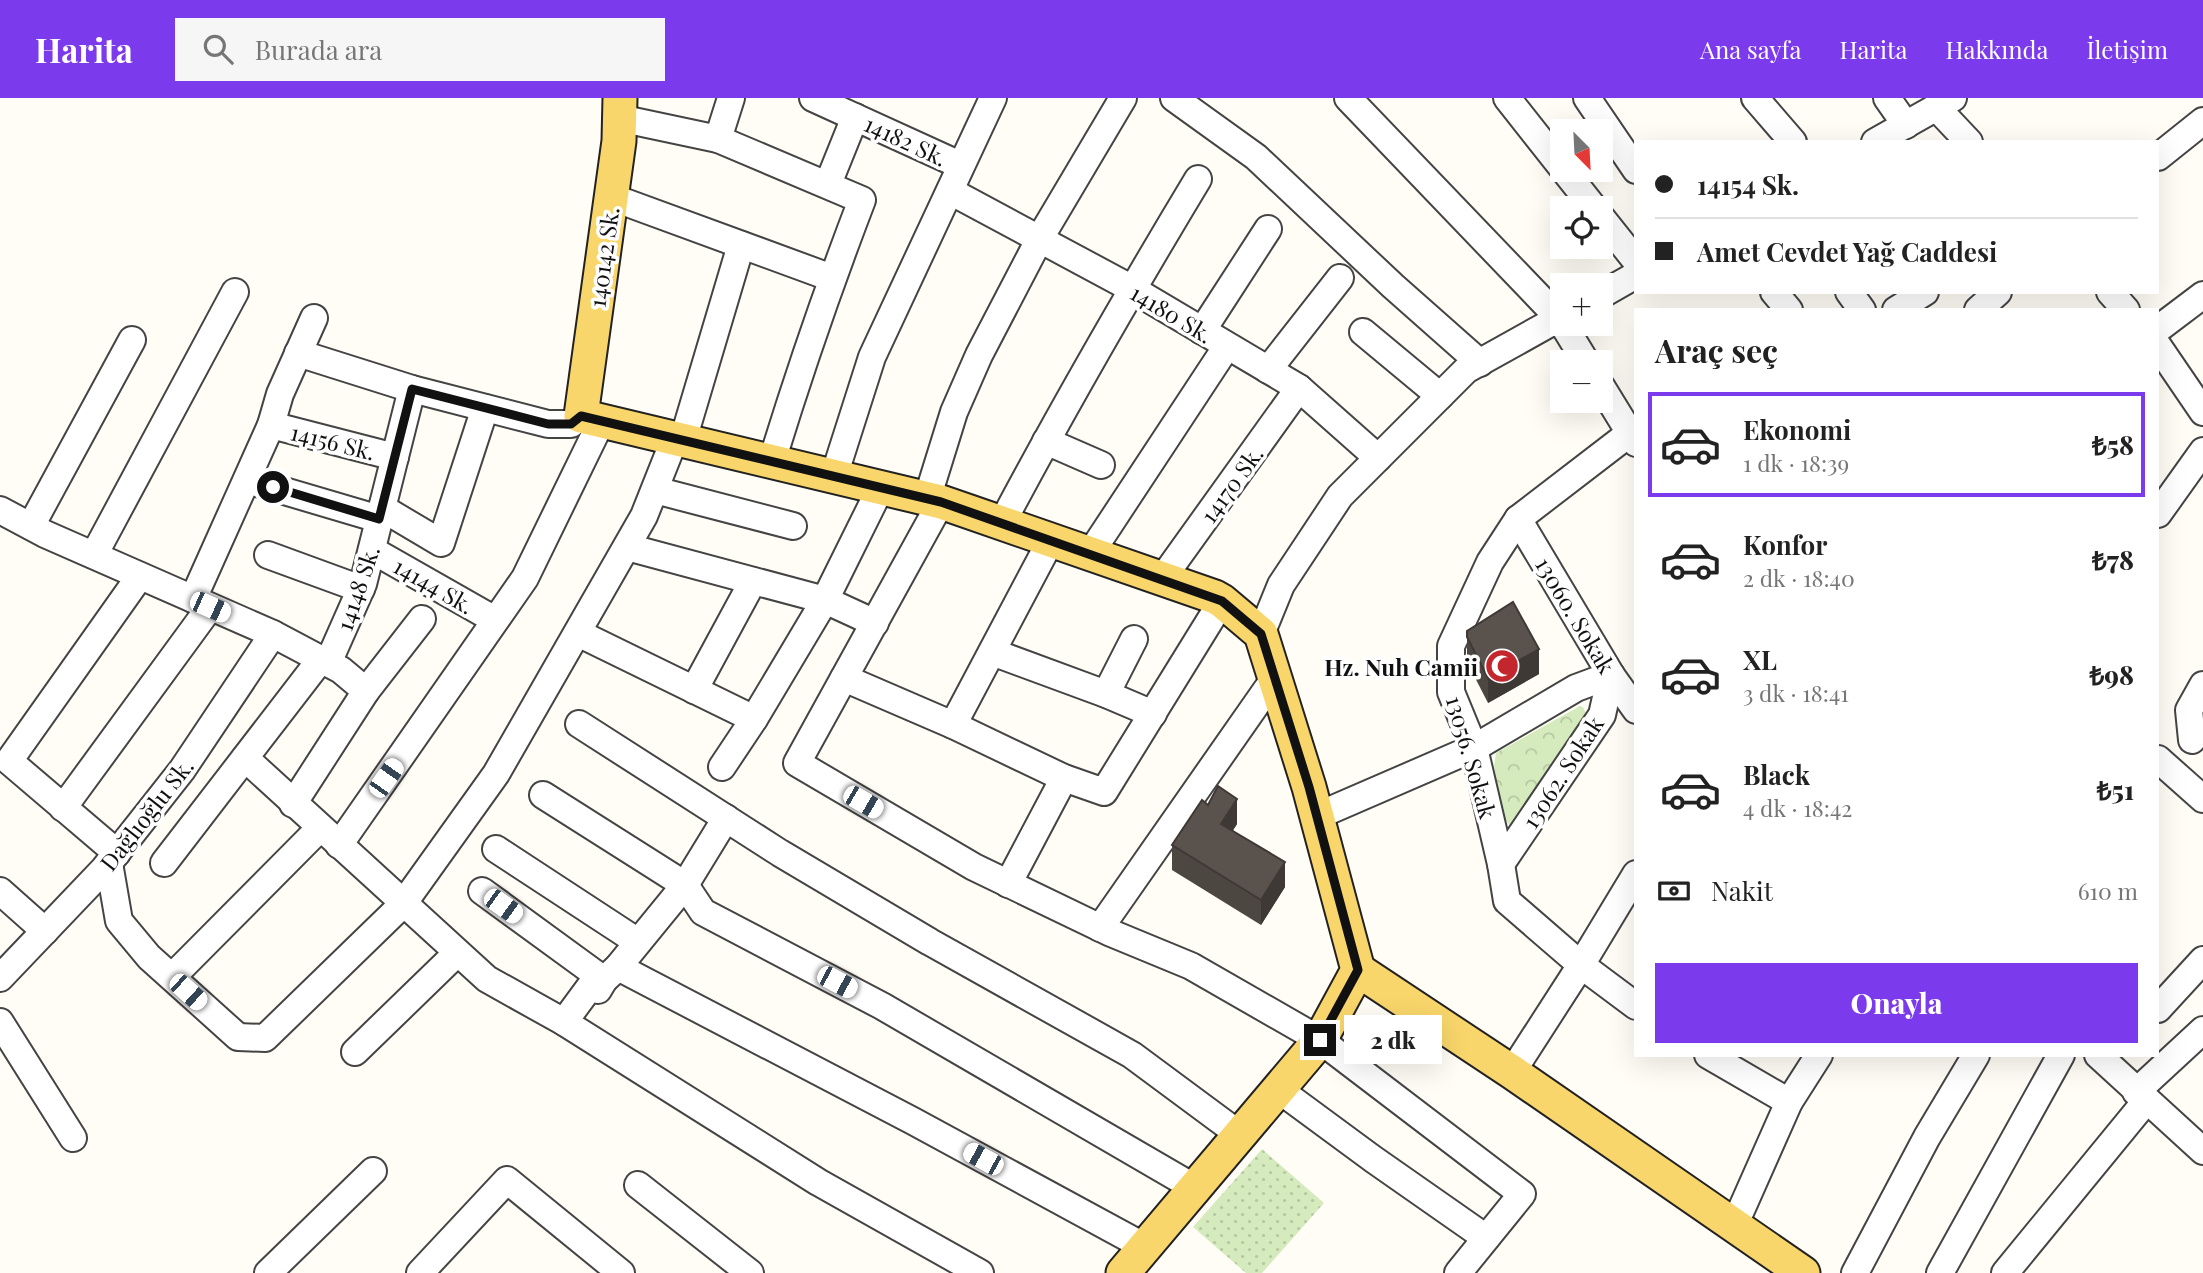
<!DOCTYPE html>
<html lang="tr">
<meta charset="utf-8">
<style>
body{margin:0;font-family:"Playfair Display",serif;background:#f6f6f6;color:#222;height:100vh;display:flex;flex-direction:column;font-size:26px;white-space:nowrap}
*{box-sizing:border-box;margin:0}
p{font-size:23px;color:#767676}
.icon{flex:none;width:38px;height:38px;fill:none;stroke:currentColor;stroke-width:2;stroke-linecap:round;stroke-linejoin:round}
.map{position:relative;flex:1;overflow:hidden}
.panel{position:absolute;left:1634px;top:210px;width:525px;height:749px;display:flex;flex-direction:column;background:#fff;border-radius:0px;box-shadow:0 7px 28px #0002}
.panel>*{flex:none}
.top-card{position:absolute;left:1634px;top:42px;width:525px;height:154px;border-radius:0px;box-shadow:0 7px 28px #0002;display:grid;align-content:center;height:154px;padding:0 21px;background:#fff}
.needle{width:46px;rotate:156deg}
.tools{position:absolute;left:1550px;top:21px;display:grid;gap:14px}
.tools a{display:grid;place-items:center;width:63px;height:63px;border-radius:0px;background:#fff;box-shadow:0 7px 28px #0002;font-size:35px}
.end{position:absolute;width:32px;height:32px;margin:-16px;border:9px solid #111;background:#fff;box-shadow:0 0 0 4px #fff}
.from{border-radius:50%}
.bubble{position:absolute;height:49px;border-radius:0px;background:#fff;box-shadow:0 7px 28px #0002;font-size:23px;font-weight:800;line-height:49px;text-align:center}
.car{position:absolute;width:21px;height:42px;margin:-21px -10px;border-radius:9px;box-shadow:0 0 5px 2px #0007;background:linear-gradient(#fff 24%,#345 0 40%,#fff 0 76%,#345 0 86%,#fff 0)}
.top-card b{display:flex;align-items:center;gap:24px;height:66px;font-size:26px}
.top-card b+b{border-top:2px solid #e0e0e0}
.top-card i{width:18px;height:18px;background:#222}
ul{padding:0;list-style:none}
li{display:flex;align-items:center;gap:21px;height:105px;margin:0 14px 10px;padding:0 7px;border:4px solid transparent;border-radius:0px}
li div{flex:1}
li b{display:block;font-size:26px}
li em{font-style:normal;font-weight:800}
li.selected{border-color:#7c3aed}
li>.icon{width:63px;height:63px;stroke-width:1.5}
h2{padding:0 21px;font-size:32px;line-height:84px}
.pay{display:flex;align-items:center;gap:18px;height:77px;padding:0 21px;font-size:26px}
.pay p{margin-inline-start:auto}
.button{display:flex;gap:14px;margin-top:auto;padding:14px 21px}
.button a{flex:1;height:80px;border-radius:0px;background:#7c3aed;color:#fff;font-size:28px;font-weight:800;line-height:80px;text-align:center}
header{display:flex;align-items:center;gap:42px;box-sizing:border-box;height:98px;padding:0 35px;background:#7c3aed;color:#fff}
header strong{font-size:33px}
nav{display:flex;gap:38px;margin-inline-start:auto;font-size:24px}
.search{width:490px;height:63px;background:#f6f6f6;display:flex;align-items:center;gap:18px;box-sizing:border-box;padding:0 24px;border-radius:0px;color:#767676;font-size:26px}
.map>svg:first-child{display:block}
.grass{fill:url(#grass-dots)}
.park{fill:url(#park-crowns)}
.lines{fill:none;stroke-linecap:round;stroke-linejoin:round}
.minor-casing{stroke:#444;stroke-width:30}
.major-casing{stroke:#222;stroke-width:37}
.minor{stroke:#fff;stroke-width:26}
.major{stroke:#f9d66b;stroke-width:33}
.wall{fill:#4d4742}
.shaded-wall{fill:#3f3936}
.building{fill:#5a524d;stroke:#3f3936;stroke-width:2}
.route{stroke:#111;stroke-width:9}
.labels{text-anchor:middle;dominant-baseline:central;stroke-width:7;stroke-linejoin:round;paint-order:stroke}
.street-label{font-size:23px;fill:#111;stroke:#fff}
.poi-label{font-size:23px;font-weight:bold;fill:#111;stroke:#fff;text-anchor:end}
</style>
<header>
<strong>Harita</strong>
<div class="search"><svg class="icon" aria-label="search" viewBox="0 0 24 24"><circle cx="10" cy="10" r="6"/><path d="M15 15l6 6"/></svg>Burada ara</div>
<nav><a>Ana sayfa</a><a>Harita</a><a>Hakkında</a><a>İletişim</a></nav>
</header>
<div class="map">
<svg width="2203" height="1175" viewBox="0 0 2203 1175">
<defs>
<pattern id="grass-dots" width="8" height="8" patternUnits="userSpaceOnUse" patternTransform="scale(1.75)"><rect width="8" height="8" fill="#d5ebbd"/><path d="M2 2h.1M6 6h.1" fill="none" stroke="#b6c8a1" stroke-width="1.8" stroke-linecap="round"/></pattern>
<pattern id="park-crowns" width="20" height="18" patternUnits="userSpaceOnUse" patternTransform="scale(1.75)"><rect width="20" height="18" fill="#d5ebbd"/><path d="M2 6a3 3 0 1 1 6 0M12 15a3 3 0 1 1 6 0" fill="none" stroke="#b6c8a1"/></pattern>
</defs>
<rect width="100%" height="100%" fill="#fffdf5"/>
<!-- grass -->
<path class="grass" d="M1262,1051L1324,1105L1262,1175H1246L1193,1129Z"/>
<!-- park -->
<path class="park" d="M1580,608L1583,609L1587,618L1513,733L1502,716L1494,668L1496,655Z"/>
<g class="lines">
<!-- minor casing -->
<g class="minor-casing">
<g id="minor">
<path d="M813,0L960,67"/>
<path d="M1174,0L1256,59L1393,188L1480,265"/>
<path d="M1348,0L1559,220L1586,264"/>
<path d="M1507,0L1594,110"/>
<path d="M1587,0L1636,72"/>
<path d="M1755,0L1793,44"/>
<path d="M1887,0L1906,27"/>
<path d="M1936,9L1969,44"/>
<path d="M619,20L718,41L862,102C829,188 799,275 772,363"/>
<path d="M718,41L731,0"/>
<path d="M1875,44L1953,0"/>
<path d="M2158,59L2203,23"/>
<path d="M828,86L855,19"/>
<path d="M950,93L1127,188L1299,290L1378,360"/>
<path d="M611,99L832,180"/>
<path d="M1601,119L1636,163"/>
<path d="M1774,194L1789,212"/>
<path d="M1849,194L1862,212"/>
<path d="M2110,194L2126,212"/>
<path d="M1601,197L1636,177"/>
<path d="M1896,212L1925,194"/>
<path d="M1978,212L1998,194"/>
<path d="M2158,231L2203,197"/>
<path d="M1202,233L1268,131"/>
<path d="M1363,234L1440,298"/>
<path d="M2158,248L2203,314"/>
<path d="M298,255L412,291L548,326H571L581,318"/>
<path d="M1268,272L1340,180"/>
<path d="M1601,288L1636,345"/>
<path d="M271,327L395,359"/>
<path d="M1630,335L1518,421L1490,464L1451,548V594L1474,650L1501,766L1507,803L1581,867L1636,908"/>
<path d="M683,342L741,147"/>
<path d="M1046,343L1101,367"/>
<path d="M834,378L872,259L993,0"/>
<path d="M247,382L379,421"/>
<path d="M655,392L793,428"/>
<path d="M927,401L954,314L979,257L1040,140L1123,0"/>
<path d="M941,404L797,665L974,769L1111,835L1191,868L1320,942L1522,1096L1458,1175"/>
<path d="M382,410L441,445L485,310"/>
<path d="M0,412L45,436L273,536L341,572L366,593L422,521"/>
<path d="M2158,416L2203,353"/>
<path d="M1518,421L1611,577L1636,612"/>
<path d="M1002,425C1064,308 1130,194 1198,81"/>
<path d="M31,428L132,242"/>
<path d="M627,449L825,502L875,525"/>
<path d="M372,452L495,522"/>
<path d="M1090,456L1227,248"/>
<path d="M94,457L235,194"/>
<path d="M268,457L361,491"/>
<path d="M1162,481L1299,290"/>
<path d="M193,501L271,327L280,296L314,220"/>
<path d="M578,535L754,621"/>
<path d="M1261,536L1281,487L1340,398L1466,272L1563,218"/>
<path d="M992,554L1106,596L1153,616"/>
<path d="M328,565L363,486L412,291"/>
<path d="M844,580L953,627L1064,680L1104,694L1222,503"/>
<path d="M694,592L753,483"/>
<path d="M1106,596L1134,541"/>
<path d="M579,626L780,755L930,844L1132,957L1240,1037"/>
<path d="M953,627L1051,442"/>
<path d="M2192,642L2189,612L2203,587"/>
<path d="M245,660L487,881L564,924L818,1084L980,1175"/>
<path d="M2158,661L2203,701"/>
<path d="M722,669L754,621L825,502L881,389"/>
<path d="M543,697L685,787L703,814L882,908L1195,1090"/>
<path d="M293,706L366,593"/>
<path d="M63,710L210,509"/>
<path d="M1317,718L1474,650L1576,590L1611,577"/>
<path d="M339,747L525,480L602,322"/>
<path d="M496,751L638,844"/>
<path d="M117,755L9,663L140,478"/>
<path d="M109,765L119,823L149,859L238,939L265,940L403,806L496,676L644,418L675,340"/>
<path d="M164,765L321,561"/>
<path d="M1501,766L1602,617L1611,577"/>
<path d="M1008,786L1064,680"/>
<path d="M0,793L45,833"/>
<path d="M482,793L604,882"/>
<path d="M1100,830L1274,581"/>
<path d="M618,869L913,1023L1145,1149"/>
<path d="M172,879L320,730"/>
<path d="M0,880L104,771L182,672L273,536"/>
<path d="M2158,911L2203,862"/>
<path d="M0,924L73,1040"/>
<path d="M564,924L592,886L598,892L604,882L618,869L685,787L726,720"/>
<path d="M355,954L457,855"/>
<path d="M1708,957L1789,1004"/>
<path d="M2098,957L2203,1053"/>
<path d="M1512,974L1581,867L1636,776"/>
<path d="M1278,991L1373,1061L1486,1140"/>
<path d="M2136,994L2203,932"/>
<path d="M638,1087L750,1175"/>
<path d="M1734,1128L1789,1004L1819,957"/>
<path d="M268,1175L373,1073"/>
<path d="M420,1175L507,1082L621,1175"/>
<path d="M1855,1175L1927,1039L1976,957"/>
<path d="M1940,1175L2061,957"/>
<path d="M2005,1175L2146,1003"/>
</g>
</g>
<!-- major casing -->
<g class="major-casing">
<g id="major">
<path d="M620,0L619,43L581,318L941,404L1215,499L1222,503L1261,536L1309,689L1358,872L1320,942L1123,1175"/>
<path d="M1358,872L1512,974L1803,1175"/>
</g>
</g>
<!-- minor -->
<use href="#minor" class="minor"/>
<!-- major -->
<use href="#major" class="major"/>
</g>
<!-- wall -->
<g class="wall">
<path d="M1467,533L1539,576L1488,605L1467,564Z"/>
<path d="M1237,726L1233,732L1285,789L1261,827L1172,772V747Z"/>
</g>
<!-- shaded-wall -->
<g class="shaded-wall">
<path d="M1539,551V576L1488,605V580Z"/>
<path d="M1237,701V726L1221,751V726Z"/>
<path d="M1285,764V789L1261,827V802Z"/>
</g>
<!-- building -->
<g class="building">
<path d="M1513,504L1539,551L1488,580L1467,539V533Z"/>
<path d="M1218,688L1237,701L1221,726L1285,764L1261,802L1172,747L1202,702L1208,707Z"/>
</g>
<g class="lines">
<!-- route -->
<path class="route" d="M273,389L379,421L412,291L548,326H571L581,318L941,404L1222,503L1261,536L1309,689L1358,872L1320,942"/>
</g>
<!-- icons -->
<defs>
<g id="mosque-disc" transform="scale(1.75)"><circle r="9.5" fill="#c4262e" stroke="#fff"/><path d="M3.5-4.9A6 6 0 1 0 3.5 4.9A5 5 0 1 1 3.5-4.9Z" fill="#fff"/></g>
</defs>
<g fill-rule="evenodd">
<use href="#mosque-disc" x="1502" y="568"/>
</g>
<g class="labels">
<!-- street labels -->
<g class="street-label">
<text transform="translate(906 42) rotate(25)">14182 Sk.</text>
<text transform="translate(603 159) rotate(-82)">140142 Sk.</text>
<text transform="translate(1172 215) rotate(31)">14180 Sk.</text>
<text transform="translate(333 343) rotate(14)">14156 Sk.</text>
<text transform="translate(1231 386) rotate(-54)">14170 Sk.</text>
<text transform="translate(434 487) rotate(30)">14144 Sk.</text>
<text transform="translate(357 490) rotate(-71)">14148 Sk.</text>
<text transform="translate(1576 517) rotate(59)">13060. Sokak</text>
<text transform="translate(1472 659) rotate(74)">13056. Sokak</text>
<text transform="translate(1562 674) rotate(-57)">13062. Sokak</text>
<text transform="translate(146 716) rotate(-52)">Dağlıoğlu Sk.</text>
</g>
<!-- poi labels -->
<g class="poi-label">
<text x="1478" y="568">Hz. Nuh Camii</text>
</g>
</g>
</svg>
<div class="tools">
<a><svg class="needle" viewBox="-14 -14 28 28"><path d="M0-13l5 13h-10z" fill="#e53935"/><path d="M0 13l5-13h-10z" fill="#767676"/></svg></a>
<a><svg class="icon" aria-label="locate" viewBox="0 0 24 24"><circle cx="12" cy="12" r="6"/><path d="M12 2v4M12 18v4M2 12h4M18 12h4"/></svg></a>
<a>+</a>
<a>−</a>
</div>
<i class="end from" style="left:273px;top:389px"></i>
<i class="end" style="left:1320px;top:942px"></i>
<div class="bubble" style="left:1344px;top:917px;width:98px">2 dk</div>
<i class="car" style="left:210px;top:509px;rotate:114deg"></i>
<i class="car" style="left:386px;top:680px;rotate:35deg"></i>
<i class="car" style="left:863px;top:704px;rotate:120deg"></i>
<i class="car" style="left:503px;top:808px;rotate:126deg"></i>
<i class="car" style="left:837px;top:884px;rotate:118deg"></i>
<i class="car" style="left:188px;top:894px;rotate:132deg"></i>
<i class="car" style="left:983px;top:1061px;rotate:299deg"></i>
<div class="top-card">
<b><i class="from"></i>14154 Sk.</b>
<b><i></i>Amet Cevdet Yağ Caddesi</b>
</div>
<section class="panel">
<h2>Araç seç</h2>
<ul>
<li class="selected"><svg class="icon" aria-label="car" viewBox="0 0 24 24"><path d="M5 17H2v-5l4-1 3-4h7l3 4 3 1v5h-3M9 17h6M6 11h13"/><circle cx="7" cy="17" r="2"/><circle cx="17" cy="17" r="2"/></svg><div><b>Ekonomi</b><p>1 dk · 18:39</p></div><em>₺58</em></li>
<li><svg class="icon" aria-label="car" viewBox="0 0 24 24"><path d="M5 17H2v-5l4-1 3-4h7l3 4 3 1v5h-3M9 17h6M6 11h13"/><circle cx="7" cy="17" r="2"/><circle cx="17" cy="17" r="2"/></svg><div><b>Konfor</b><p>2 dk · 18:40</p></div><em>₺78</em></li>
<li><svg class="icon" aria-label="car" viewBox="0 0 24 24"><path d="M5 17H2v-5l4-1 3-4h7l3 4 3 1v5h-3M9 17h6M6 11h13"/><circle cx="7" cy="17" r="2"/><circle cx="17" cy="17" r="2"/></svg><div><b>XL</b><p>3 dk · 18:41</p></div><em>₺98</em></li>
<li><svg class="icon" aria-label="car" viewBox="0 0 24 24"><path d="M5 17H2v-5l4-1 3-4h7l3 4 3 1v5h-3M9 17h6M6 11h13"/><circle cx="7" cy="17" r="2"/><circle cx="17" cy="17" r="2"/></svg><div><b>Black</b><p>4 dk · 18:42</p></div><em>₺51</em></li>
</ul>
<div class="pay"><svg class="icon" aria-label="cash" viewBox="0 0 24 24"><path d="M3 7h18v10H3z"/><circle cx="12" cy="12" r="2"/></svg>Nakit<p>610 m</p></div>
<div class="button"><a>Onayla</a></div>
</section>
</div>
